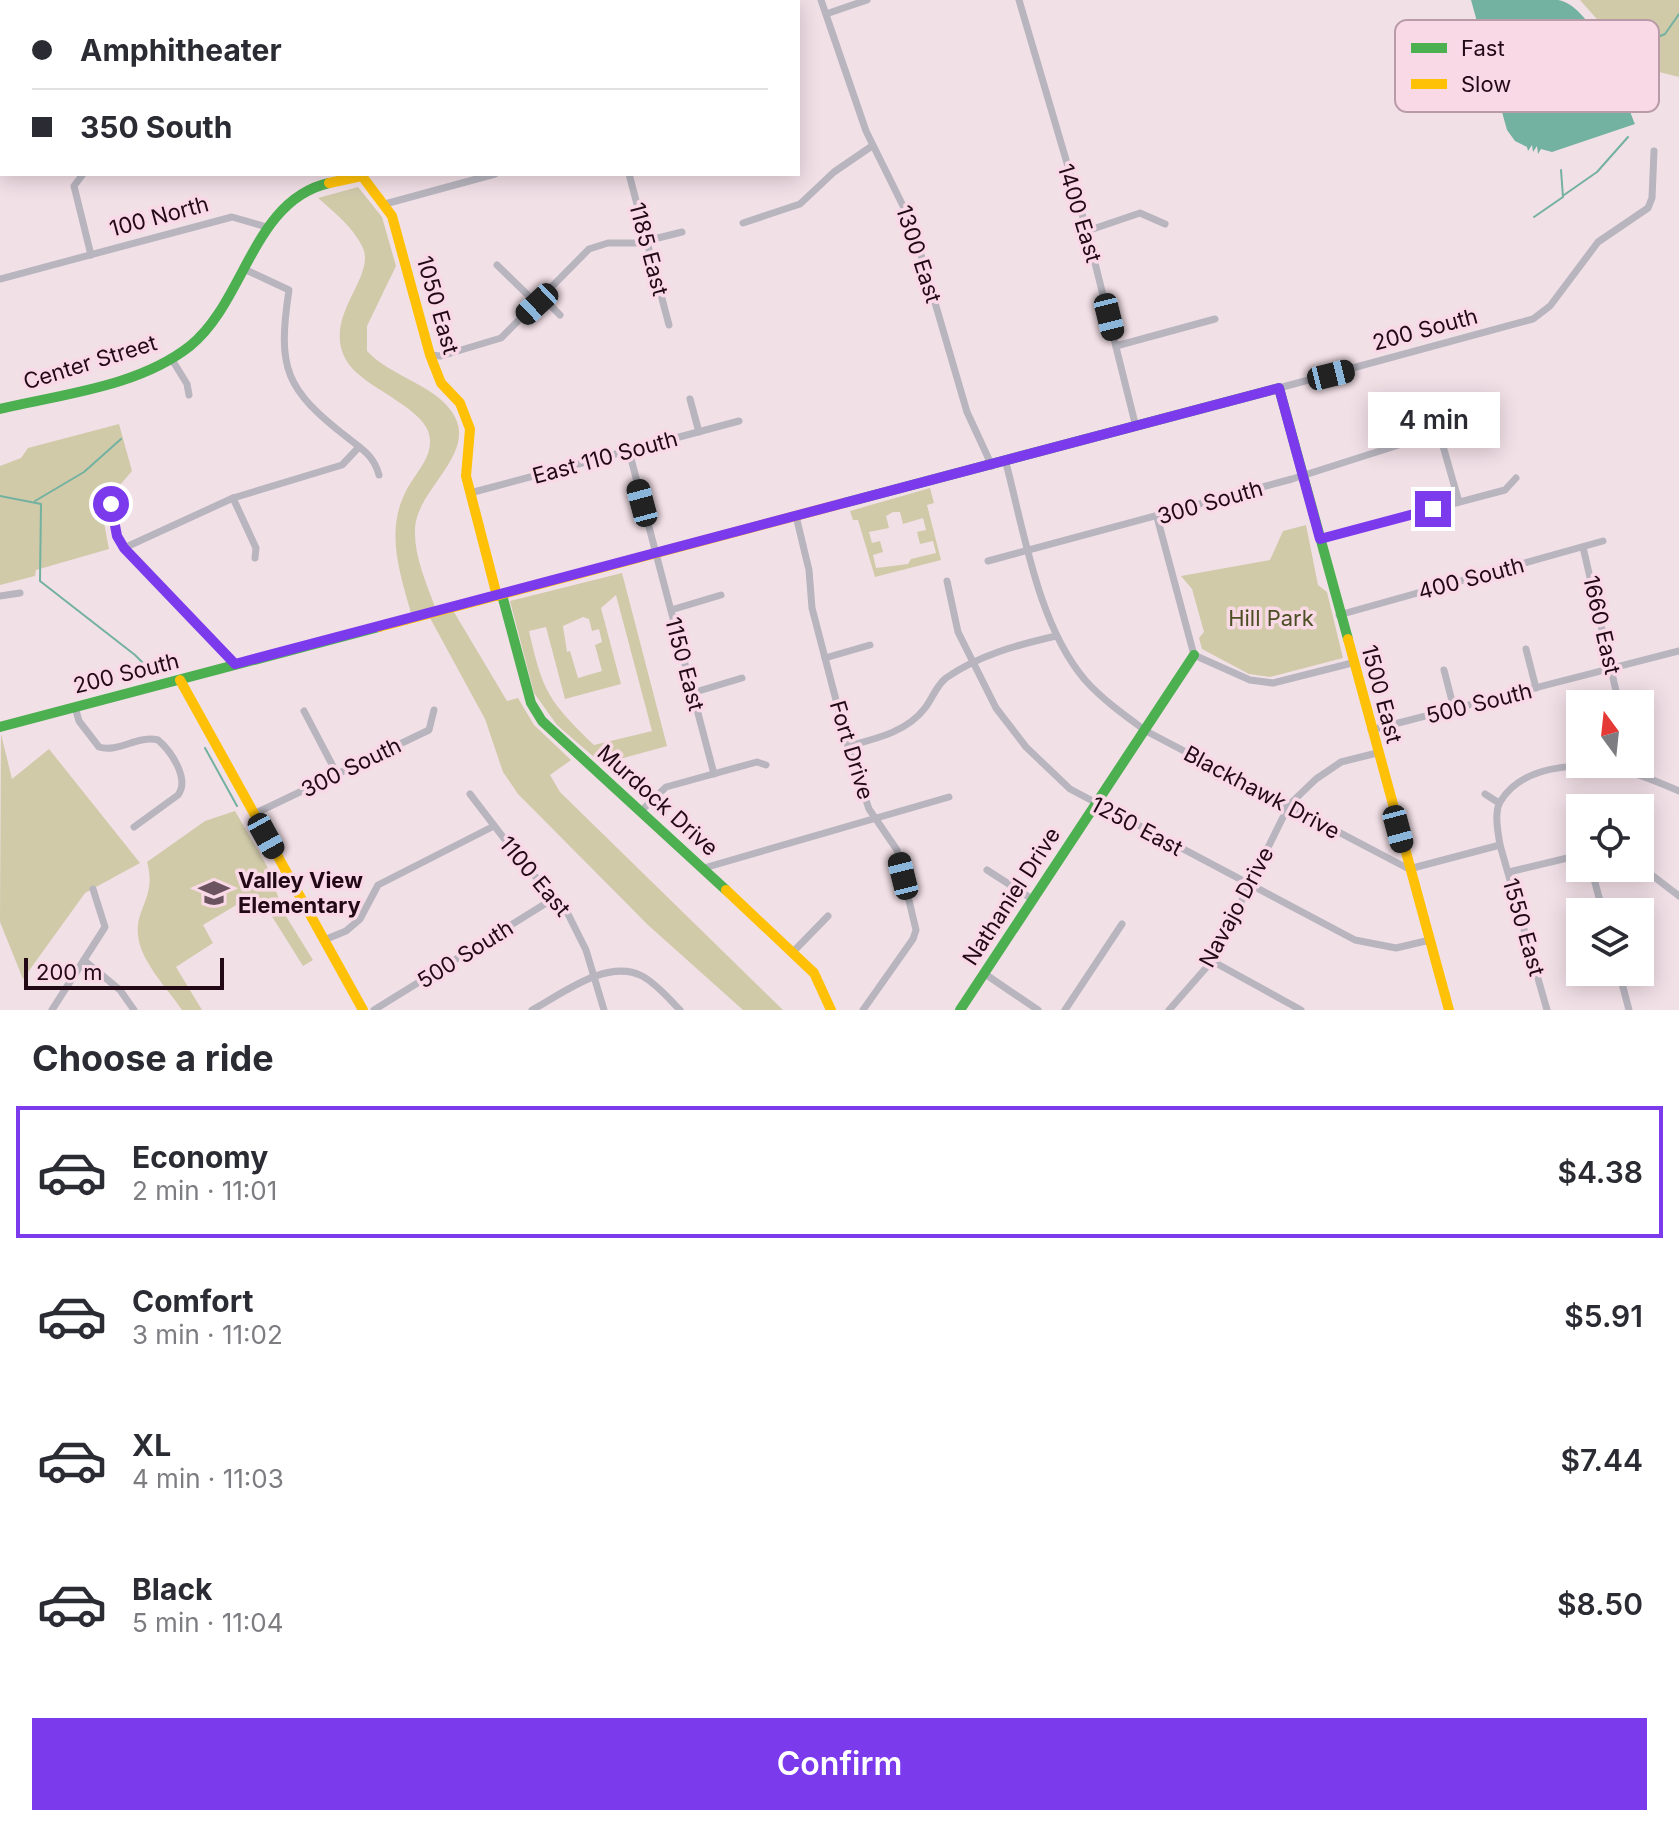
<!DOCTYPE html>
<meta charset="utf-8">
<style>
body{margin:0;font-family:Inter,sans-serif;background:#f7f7f7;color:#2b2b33;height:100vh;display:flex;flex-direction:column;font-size:30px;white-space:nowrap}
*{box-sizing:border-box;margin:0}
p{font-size:26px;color:#7c7c81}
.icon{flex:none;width:44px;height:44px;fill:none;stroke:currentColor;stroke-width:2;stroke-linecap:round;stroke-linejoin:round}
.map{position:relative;height:1010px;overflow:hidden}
.details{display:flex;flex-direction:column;background:#fff;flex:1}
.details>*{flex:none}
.hud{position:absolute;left:0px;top:0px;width:800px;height:176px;box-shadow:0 4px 20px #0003;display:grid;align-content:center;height:176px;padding:0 32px;background:#fff}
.needle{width:52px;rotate:345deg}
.tools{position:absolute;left:1566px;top:690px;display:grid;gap:16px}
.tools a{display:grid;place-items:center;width:88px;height:88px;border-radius:0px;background:#fff;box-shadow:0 4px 20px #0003;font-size:40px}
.scale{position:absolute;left:24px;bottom:20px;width:200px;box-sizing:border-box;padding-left:8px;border:4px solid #230916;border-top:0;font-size:22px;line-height:28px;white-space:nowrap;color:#230916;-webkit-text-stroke:6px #f9d9e6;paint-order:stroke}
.end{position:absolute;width:36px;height:36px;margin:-18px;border:10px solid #7c3aed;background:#fff;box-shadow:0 0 0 4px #fff}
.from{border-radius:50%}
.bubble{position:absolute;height:56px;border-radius:0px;background:#fff;box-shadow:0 4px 20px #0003;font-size:26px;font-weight:600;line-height:56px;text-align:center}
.car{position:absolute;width:24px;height:48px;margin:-24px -12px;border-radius:10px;box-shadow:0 0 6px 2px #0007;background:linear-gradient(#222 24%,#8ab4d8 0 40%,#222 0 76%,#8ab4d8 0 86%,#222 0)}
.hud b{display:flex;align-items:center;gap:28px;height:76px;font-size:30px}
.hud b+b{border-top:2px solid #e1e1e2}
.hud i{width:20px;height:20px;background:#2b2b33}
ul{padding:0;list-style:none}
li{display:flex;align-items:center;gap:24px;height:132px;margin:0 16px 12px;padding:0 16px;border:4px solid transparent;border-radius:0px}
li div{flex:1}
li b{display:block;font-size:30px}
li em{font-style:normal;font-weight:600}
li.active{border-color:#7c3aed}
li>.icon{width:72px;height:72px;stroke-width:1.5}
h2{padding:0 32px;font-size:36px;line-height:96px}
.cta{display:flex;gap:16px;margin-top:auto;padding:16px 32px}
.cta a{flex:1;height:92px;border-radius:0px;background:#7c3aed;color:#fff;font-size:32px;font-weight:600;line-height:92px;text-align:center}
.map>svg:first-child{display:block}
.green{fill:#d0caa9;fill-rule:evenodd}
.water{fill:#73b1a0}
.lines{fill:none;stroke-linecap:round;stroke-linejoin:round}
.stream{stroke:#73b1a0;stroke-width:2}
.street{stroke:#b8b5bf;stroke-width:7}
.fast{stroke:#4caf50;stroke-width:10}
.slow{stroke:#ffc107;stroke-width:10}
.route{stroke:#7c3aed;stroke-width:10}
.labels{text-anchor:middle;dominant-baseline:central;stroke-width:7;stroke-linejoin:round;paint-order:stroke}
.street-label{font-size:22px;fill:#230916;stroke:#f9d9e6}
.park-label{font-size:22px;fill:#4c4e24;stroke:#f9d9e6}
.poi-label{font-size:22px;font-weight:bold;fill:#230916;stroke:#f9d9e6;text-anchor:start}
.key{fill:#f9d9e6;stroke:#b99ba8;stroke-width:2}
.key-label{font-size:22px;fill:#230916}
</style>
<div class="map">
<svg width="1679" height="1010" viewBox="0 0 1679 1010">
<rect width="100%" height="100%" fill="#f2e0e7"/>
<!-- green -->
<g class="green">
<path d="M1580,0H1679V77L1651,70L1652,64L1635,62Z"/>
<path d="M358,187L382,217L396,266L367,326V351C390,376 433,384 452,412C480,453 416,489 415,529C414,556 426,582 435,607L411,613C399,570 385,530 407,489C416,473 431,458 430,440C430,409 365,389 348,363C319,319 376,279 363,248C354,228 334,212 318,198Z"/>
<path d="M119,424L132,471L101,507L109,549L36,570L35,576L0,585V466L21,458L28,448Z"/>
<path d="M930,488L934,503L927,505L941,560L875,577L858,520H853L850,511ZM893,512H900L903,524L923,518L926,530L917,532L920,544L933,541L936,553L911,559L908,564L876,568L873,555L883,552L880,541L872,543L869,532L889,528L886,516Z"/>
<path d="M1306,525L1318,585L1327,592L1343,658L1270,677L1249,674L1202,649L1199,638L1204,632L1192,589L1181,576L1270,560L1283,531Z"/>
<path d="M622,573L667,746L602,764L557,725L534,693L510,601ZM616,595L652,731L594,745C549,701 543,693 529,631L546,627L565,699L621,684L601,608ZM583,617L589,619L592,631L599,629L602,642L595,645L602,671L578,678L570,651L567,652L563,626Z"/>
<path d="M454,612L507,701L518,698L534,725L571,760L550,775L560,792L783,1010H743L648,925L518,794L503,772L485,719L430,618Z"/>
<path d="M1,734L12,779L49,749L140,863L85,893L23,979L0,922Z"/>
<path d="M235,811L267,866L284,913L313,960L303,966L268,910L264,912L253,895L203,925L213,943L176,967L202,1010H182C168,989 140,961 138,935C135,908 157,897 147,862L205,821Z"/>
</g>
<!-- water -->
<path class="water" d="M1471,0C1499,0 1531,0 1558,0C1595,6 1623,93 1635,124L1552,152L1541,149L1538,154L1537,146L1533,152L1532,145L1528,151L1527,147L1515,141L1507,130Z"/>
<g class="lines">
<!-- stream -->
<g class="stream">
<path d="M1608,58L1665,34L1679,14"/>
<path d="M1564,195L1597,172L1628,137"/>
<path d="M1534,217L1563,197L1561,170"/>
<path d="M0,496L41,504L40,581L135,655L154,674"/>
<path d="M35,501L84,472L121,439"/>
<path d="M205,748L237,806"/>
</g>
<!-- street -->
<g class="street">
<path d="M82,0V2"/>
<path d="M171,0V2"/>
<path d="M821,0L866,131L912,224L967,412L992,466"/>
<path d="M1019,0L1087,231L1136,427"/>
<path d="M196,2L203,0"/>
<path d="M322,2V0"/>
<path d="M534,2L541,0"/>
<path d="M826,14L867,0"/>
<path d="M1,27H2"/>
<path d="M83,174L74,186L91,255"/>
<path d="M629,174L669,325"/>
<path d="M385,204L495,174"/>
<path d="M743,223L800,204L834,172L872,146"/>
<path d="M1087,231L1140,213L1165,224"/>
<path d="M497,265L537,304"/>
<path d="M244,269L289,290C277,369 285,389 348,438C363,450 374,456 379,475"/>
<path d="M0,279L232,217L267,227"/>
<path d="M543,298L560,315"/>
<path d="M1116,346L1215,319"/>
<path d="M430,355L441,356L501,338L589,249L608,243H638L682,232"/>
<path d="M171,358L187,384L189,395"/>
<path d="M1279,388L1533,319L1550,306L1598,242L1648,208L1652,198L1654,151"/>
<path d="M690,399L699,432"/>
<path d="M629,451L714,774"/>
<path d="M1006,463C1024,531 1038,625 1085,680C1103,700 1124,715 1146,731L1409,869L1500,845"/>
<path d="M470,493L739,421"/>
<path d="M233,498L256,548L255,558"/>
<path d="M111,504L117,536L124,548L235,664"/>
<path d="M796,516L809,570L812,608L848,746L869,809L897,850L916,930L913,939L863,1010"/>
<path d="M1157,517L1194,655L1250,680L1273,683L1352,663"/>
<path d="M1320,539L1505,490L1516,478"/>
<path d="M1583,547L1619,704"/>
<path d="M124,548L233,498L342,465L359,447"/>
<path d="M988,561L1292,479L1430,435L1441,439L1459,502"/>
<path d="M947,581L958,632L996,708L1026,747L1070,789L1355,940L1396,948L1430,940"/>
<path d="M0,596L20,593"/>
<path d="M671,610L721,595"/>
<path d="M1339,615L1603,541"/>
<path d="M1526,649L1536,688"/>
<path d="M825,658L870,645"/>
<path d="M1444,670L1454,709"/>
<path d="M692,693L742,678"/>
<path d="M75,707L79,721L99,747C118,753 138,735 158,740C171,751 190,779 178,795L134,827"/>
<path d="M304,711L337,774"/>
<path d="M1371,730L1679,651"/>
<path d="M848,746C875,739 907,732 925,708C932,699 936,686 946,678C979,655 1017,645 1056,636"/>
<path d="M470,794L522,862L566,910L586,950L604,1010"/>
<path d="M1485,794L1499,803"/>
<path d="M641,811L666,787L757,762L766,765"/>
<path d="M254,814L429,730L434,710"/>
<path d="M1640,866L1679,896"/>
<path d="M704,868L949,797"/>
<path d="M1591,868L1603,912"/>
<path d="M987,870L1032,899"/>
<path d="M1509,872L1580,855"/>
<path d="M324,940L346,931L360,919L378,885L494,826"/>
<path d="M793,952L828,916"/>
<path d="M1212,961L1301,1010"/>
<path d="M86,962L120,990L134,1010"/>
<path d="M1619,972L1629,1010"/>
<path d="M985,974L1038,1010"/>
<path d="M52,1010L105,927L93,889"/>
<path d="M374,1010L556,897"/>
<path d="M532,1010C562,994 607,958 642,976C657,984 669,999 680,1010"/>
<path d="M1065,1010L1122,924"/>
<path d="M1169,1010L1212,961L1289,805L1316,779L1341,762L1377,753"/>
<path d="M1547,1010L1500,845C1498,832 1494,813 1500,802C1525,760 1592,762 1632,773C1648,777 1664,785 1679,791"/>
</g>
<!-- fast -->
<g class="fast">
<path d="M0,409C62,394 138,387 190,346C245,302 253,200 329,183"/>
<path d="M844,503L1279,388L1348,639"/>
<path d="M502,595L531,703L542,721L726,890"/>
<path d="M0,727L379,627"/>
<path d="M960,1010L1194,655"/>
</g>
<!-- slow -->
<g class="slow">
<path d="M329,183L362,176L392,216L430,355L441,383L460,403L470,429L466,476L497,596"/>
<path d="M379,627L844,503"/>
<path d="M1348,639L1449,1010"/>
<path d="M180,680L363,1010"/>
<path d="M726,890L814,973L831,1010"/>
</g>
</g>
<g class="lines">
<!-- route -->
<path class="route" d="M111,504L117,536L124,548L235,664L1279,388L1320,539L1433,509"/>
</g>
<!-- icons -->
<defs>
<g id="school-bare" transform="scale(2.4)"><path d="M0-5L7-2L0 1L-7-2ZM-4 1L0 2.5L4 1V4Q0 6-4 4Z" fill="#6b545f" stroke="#f9d9e6" stroke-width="2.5" paint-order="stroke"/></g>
</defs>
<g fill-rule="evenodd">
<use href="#school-bare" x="214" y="893"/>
</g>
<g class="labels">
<!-- street labels -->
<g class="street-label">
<text transform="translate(1080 213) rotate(73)">1400 East</text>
<text transform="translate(159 216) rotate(-15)">100 North</text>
<text transform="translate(649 249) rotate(75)">1185 East</text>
<text transform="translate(919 254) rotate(72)">1300 East</text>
<text transform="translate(438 305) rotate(74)">1050 East</text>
<text transform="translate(1425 329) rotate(-15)">200 South</text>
<text transform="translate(90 362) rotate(-17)">Center Street</text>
<text transform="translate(605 457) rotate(-15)">East 110 South</text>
<text transform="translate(1210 502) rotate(-16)">300 South</text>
<text transform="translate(1471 578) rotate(-15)">400 South</text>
<text transform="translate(1602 625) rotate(77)">1660 East</text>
<text transform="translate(685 664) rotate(75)">1150 East</text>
<text transform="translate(126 673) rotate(-14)">200 South</text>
<text transform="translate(1382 694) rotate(75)">1500 East</text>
<text transform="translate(1479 703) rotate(-14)">500 South</text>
<text transform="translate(852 750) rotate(73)">Fort Drive</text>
<text transform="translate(351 767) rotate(-26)">300 South</text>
<text transform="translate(1262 792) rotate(28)">Blackhawk Drive</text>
<text transform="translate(658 800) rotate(42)">Murdock Drive</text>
<text transform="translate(1137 826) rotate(28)">1250 East</text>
<text transform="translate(535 876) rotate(50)">1100 East</text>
<text transform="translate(1011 896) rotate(-57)">Nathaniel Drive</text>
<text transform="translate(1236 907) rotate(-62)">Navajo Drive</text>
<text transform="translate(1524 927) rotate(74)">1550 East</text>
<text transform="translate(465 954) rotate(-32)">500 South</text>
</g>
<!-- park labels -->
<g class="park-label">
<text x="1271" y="618">Hill Park</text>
</g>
<!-- poi labels -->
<g class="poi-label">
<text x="238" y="880">Valley View<tspan x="238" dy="25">Elementary</tspan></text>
</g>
</g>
<!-- legend -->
<rect x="1395" y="20" width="264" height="92" rx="12" class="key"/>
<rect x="1411" y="43" width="36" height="10" fill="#4caf50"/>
<rect x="1411" y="79" width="36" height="10" fill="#ffc107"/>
<g class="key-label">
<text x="1461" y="56">Fast</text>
<text x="1461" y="92">Slow</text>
</g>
</svg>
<div class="tools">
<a><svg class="needle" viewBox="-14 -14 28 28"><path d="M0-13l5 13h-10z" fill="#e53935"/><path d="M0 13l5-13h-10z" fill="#7c7c81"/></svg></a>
<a><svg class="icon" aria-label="locate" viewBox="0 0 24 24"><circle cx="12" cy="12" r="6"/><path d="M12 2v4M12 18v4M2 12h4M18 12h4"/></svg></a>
<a><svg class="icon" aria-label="layers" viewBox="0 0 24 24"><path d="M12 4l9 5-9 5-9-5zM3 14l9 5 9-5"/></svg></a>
</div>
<div class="scale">200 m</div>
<i class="end from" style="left:111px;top:504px"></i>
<i class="end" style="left:1433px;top:509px"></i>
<div class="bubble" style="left:1368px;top:392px;width:132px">4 min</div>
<i class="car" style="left:537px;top:304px;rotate:227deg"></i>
<i class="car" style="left:1109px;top:317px;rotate:166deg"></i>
<i class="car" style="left:1331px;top:375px;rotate:76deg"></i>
<i class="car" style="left:642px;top:503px;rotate:345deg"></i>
<i class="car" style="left:1398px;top:829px;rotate:165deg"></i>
<i class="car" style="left:266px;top:836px;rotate:151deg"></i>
<i class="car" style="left:903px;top:876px;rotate:346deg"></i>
<div class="hud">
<b><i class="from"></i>Amphitheater</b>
<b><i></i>350 South</b>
</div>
</div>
<section class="details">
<h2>Choose a ride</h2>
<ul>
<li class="active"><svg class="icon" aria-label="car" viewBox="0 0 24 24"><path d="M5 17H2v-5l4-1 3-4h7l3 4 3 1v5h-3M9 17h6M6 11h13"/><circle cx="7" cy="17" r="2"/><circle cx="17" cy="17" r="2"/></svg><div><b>Economy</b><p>2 min · 11:01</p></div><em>$4.38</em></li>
<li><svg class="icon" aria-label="car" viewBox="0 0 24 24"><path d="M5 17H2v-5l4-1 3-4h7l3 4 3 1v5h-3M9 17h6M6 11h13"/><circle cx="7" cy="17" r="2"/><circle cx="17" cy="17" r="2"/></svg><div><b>Comfort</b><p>3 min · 11:02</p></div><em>$5.91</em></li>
<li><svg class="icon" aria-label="car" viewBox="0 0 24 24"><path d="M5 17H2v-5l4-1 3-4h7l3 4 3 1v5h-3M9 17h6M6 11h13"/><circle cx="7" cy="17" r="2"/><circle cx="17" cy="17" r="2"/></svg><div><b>XL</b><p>4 min · 11:03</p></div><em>$7.44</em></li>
<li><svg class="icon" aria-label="car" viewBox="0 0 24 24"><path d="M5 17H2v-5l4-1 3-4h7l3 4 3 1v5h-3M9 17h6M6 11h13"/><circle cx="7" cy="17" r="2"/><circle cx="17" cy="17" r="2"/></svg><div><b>Black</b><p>5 min · 11:04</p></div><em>$8.50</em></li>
</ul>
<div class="cta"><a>Confirm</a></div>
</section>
